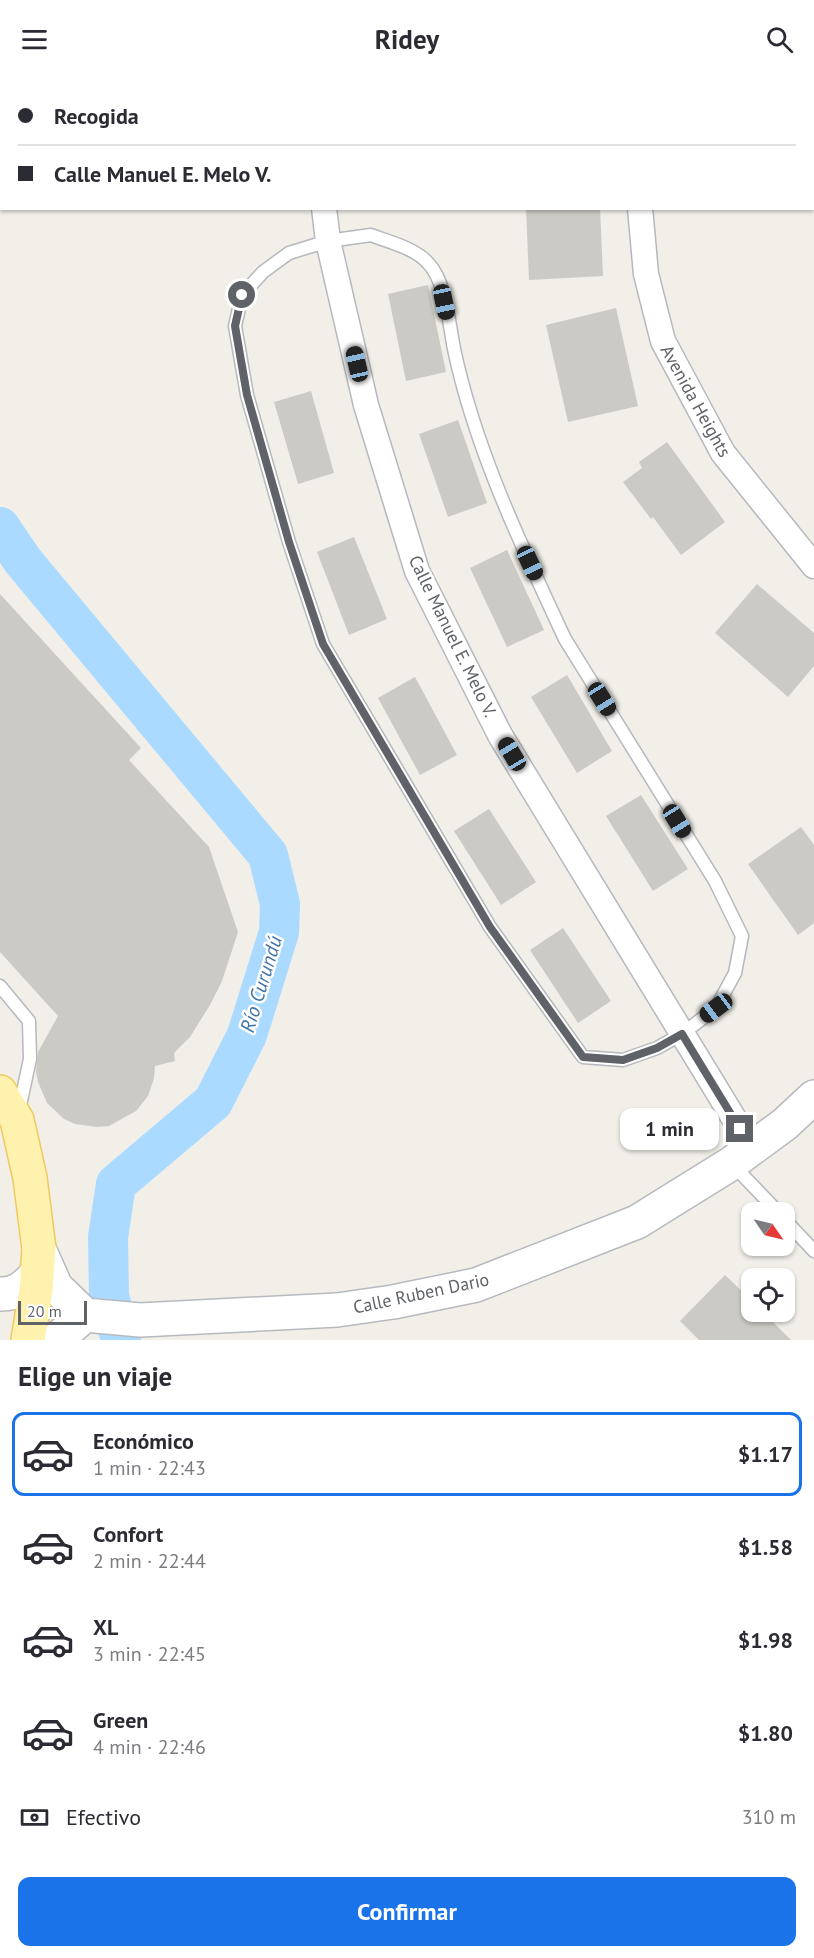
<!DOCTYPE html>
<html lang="es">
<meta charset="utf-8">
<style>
body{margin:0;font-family:"PT Sans",sans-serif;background:#f2f2f3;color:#2b2b33;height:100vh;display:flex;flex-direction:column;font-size:22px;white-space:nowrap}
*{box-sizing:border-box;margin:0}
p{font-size:20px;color:#7c7c81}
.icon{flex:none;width:33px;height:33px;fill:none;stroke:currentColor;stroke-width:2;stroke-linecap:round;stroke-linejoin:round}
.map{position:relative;height:1262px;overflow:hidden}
.sheet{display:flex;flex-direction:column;background:#fff;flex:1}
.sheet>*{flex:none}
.hud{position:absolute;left:0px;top:0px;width:814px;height:132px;box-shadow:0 2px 4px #0004;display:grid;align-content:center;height:132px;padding:0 18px;background:#fff}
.needle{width:39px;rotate:124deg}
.controls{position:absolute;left:741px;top:1124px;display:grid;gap:12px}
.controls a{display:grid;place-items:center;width:54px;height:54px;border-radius:12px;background:#fff;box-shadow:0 2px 4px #0004;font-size:30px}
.scale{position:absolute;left:18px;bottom:15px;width:69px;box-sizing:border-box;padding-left:6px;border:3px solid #5f6368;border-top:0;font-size:16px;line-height:21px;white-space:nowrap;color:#5f6368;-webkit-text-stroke:4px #fff;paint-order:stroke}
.end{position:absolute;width:27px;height:27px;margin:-14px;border:8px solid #5f6368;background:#fff;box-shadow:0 0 0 3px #fff}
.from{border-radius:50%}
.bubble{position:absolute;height:42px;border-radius:12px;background:#fff;box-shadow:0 2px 4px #0004;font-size:20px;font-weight:700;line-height:42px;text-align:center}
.car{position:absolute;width:18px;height:36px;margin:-18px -9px;border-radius:8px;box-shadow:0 0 4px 2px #0007;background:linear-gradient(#222 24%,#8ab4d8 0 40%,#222 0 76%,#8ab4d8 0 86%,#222 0)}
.hud b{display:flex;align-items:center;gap:21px;height:57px;font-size:22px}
.hud b+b{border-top:2px solid #e1e1e2}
.hud i{width:15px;height:15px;background:#2b2b33}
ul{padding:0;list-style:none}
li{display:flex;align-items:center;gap:18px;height:84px;margin:0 12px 9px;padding:0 6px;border:3px solid transparent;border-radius:12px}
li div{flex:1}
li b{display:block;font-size:22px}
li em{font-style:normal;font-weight:700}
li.selected{border-color:#1a73e8}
li>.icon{width:54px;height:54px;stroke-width:1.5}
h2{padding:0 18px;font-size:27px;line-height:72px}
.pay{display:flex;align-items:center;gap:15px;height:66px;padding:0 18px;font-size:22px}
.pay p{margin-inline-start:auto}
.primary-button{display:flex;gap:12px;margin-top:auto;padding:12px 18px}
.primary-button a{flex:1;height:69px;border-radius:12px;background:#1a73e8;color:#fff;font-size:24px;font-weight:700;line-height:69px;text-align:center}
header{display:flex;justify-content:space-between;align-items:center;height:78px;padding:0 18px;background:#fff;font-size:27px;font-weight:700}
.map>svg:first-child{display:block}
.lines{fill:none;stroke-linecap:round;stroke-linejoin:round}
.river{stroke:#aadaff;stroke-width:40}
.building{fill:#cccac5}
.lane-casing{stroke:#b5b8bc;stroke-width:15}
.street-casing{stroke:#b5b8bc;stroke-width:27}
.secondary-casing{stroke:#b6babf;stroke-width:36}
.primary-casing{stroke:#f2c960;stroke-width:36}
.lane{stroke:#fff;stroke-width:12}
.street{stroke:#fff;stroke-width:24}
.secondary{stroke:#fff;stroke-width:33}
.primary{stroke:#fff2af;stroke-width:33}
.route{stroke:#5f6368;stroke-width:8}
.labels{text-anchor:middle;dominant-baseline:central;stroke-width:5;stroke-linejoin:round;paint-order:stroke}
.street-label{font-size:18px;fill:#5f6368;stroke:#fff}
.water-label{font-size:20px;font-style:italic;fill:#4174aa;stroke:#fff}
</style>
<header><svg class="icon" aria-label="menu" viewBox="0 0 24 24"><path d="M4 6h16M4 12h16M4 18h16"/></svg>Ridey<svg class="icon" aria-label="search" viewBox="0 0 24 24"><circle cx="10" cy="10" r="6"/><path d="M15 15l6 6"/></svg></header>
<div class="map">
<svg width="814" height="1262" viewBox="0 0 814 1262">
<rect width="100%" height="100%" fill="#f1efe8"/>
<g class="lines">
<!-- river -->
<path class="river" d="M0,449L23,483L268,777L280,826L279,854L247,957L213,1024L116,1106L108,1159L109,1218L121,1262"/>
</g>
<!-- building -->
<g class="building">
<path d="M526,130H600L603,198L529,202Z"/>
<path d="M428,207L446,294L406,303L388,216Z"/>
<path d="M616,230L638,328L568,344L546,247Z"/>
<path d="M311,313L334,395L298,406L274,324Z"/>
<path d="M458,342L487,425L448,439L419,356Z"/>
<path d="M667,364L725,444L681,477L653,439L651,441L623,404L642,390L639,384Z"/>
<path d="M354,459L387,541L349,557L317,474Z"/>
<path d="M507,472L544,552L507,569L470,490Z"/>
<path d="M757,506L814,555V588L788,619L715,555Z"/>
<path d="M0,516L141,670L129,682L209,769L238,854L222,903L210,927L190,959L174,975L175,983L155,988L154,1000L148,1018L136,1033L109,1048L97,1049L75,1046L64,1041L47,1025L38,1004L36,994L38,974L58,938L0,874Z"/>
<path d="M567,597L612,673L577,695L531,619Z"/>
<path d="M415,599L457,677L420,697L378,620Z"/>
<path d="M641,717L688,791L653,813L606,738Z"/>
<path d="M489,731L536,804L501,827L454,753Z"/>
<path d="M801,749L814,767V845L798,857L748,786Z"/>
<path d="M563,850L611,923L578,945L530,872Z"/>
<path d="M725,1197L752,1223V1233H762L791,1262H699L680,1243Z"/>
</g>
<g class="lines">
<!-- lane casing -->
<g class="lane-casing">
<g id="lane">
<path d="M165,0V2"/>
<path d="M371,157C389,164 415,170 428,185C446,203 449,246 454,271C475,371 522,469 565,561L715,803L742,858L735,895L716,930L682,956L657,970L623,982L583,979L490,849L323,566L289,464L247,317L235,248L242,217L263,194L289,175L328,163Z"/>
<path d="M0,908L29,943L30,981L19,1032"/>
<path d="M732,1086L778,1134"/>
<path d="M784,1141L814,1173"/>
</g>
</g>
<!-- street casing -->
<g class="street-casing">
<g id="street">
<path d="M305,0V2"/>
<path d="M635,0V2"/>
<path d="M324,130L328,163L366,327L417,493L500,657L752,1070"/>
<path d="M640,130L646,196L663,263L723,375L814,488"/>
</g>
</g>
<!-- secondary casing -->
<g class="secondary-casing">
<g id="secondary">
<path d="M39,1171L56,1209L85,1237L140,1242L337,1232L393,1224L476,1207L637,1144L732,1085L785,1046L814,1019"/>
<path d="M0,1216C17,1217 26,1207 37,1196"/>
<path d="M56,1262L85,1237"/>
</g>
</g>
<!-- primary casing -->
<g class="primary-casing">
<path id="primary" d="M0,1014L17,1042L30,1100L39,1171L36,1212L28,1262"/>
</g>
<!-- lane -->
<use href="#lane" class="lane"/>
<!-- street -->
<use href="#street" class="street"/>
<!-- secondary -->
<use href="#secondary" class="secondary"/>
<!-- primary -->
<use href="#primary" class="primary"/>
</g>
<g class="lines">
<!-- route -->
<path class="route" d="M242,217L235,248L247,317L289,464L323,566L490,849L583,979L623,982L657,970L682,956L740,1051"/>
</g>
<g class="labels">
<!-- street labels -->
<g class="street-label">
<text transform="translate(696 323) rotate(61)">Avenida Heights</text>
<text transform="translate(453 558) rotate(64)">Calle Manuel E. Melo V.</text>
<text transform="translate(421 1215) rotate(-12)">Calle Ruben Dario</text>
</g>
<!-- water labels -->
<g class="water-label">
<text transform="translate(261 906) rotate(-73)">Río Curundú</text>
</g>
</g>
</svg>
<div class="controls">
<a><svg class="needle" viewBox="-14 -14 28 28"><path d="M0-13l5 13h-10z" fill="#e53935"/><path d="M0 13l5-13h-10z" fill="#7c7c81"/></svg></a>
<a><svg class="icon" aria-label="locate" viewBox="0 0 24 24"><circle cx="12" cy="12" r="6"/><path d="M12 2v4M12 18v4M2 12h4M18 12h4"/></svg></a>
</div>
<div class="scale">20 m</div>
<i class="end from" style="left:242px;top:217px"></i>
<i class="end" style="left:740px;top:1051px"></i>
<div class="bubble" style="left:620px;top:1030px;width:99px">1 min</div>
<i class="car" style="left:444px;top:224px;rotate:168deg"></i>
<i class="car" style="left:357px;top:286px;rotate:347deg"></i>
<i class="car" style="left:530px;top:485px;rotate:155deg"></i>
<i class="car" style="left:602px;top:621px;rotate:148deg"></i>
<i class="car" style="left:512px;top:676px;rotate:329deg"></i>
<i class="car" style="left:677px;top:743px;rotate:148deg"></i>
<i class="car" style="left:716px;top:930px;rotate:233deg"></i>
<div class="hud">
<b><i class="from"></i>Recogida</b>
<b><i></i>Calle Manuel E. Melo V.</b>
</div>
</div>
<section class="sheet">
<h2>Elige un viaje</h2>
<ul>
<li class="selected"><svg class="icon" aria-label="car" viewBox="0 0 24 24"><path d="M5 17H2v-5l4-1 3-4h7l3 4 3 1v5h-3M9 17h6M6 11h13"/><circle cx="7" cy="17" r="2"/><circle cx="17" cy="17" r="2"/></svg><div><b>Económico</b><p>1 min · 22:43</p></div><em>$1.17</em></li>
<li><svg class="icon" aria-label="car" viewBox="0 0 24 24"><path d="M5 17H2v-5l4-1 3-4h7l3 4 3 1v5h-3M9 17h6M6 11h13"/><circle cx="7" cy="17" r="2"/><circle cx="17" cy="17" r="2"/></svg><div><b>Confort</b><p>2 min · 22:44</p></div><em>$1.58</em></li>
<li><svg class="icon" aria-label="car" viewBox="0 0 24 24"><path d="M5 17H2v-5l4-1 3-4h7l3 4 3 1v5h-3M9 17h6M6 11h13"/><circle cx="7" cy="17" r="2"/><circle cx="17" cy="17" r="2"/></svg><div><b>XL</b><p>3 min · 22:45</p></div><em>$1.98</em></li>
<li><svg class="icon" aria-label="car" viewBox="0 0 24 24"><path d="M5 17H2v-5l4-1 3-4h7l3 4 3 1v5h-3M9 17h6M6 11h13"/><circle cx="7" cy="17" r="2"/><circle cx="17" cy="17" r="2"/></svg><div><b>Green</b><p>4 min · 22:46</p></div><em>$1.80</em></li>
</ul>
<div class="pay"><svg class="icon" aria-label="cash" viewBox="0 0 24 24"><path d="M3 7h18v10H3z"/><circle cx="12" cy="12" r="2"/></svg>Efectivo<p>310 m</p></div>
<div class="primary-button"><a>Confirmar</a></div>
</section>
